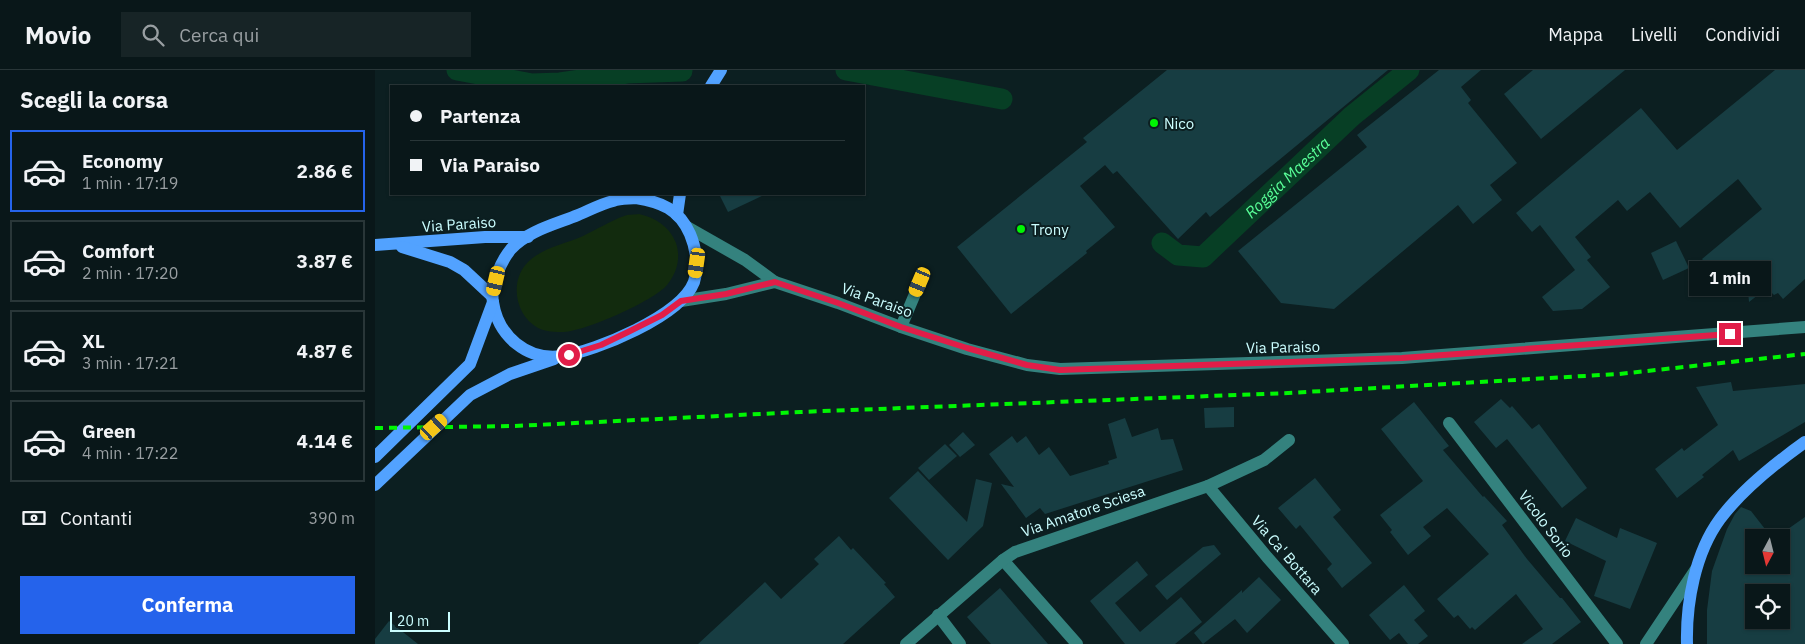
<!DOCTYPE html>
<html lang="it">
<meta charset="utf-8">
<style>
body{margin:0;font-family:"IBM Plex Sans",sans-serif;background:#172426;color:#f1f3f6;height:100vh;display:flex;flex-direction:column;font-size:19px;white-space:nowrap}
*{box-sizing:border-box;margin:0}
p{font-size:16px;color:#999fa2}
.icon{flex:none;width:28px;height:28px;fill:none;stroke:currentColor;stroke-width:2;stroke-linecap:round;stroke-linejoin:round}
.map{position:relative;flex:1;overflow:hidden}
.panel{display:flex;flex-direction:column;background:#091719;width:375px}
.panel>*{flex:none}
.guide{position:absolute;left:15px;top:15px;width:475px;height:110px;border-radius:0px;box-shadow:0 1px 4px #0004,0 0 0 1px #293638;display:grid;align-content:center;height:110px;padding:0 20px;background:#091719}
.needle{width:32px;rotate:187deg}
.buttons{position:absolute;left:1370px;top:459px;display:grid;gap:10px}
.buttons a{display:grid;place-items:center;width:45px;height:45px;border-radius:0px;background:#091719;box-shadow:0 1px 4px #0004,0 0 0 1px #293638;font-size:25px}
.scale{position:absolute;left:15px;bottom:12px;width:60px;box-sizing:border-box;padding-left:5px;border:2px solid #cbfeff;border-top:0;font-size:14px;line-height:18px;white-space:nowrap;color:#cbfeff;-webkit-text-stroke:4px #0c1f21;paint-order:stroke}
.end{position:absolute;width:22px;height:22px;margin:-11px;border:6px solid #e11d48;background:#fff;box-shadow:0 0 0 2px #fff}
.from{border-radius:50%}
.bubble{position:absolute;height:35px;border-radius:0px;background:#091719;box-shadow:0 1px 4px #0004,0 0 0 1px #293638;font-size:16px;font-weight:700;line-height:35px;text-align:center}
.car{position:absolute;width:15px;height:30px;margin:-15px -8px;border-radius:6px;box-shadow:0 0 4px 1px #0007;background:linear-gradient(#f5c518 24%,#345 0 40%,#f5c518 0 76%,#345 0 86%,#f5c518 0)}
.guide b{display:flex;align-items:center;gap:18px;height:48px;font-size:19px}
.guide b+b{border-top:1px solid #293638}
.guide i{width:12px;height:12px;background:#f1f3f6}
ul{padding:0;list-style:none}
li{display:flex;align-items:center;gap:15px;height:82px;margin:0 10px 8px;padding:0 10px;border:2px solid #293638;border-radius:0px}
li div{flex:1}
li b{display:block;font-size:19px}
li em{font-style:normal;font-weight:700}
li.active{border-color:#2563eb}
li>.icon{width:45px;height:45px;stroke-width:1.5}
h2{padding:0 20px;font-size:22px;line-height:60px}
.pay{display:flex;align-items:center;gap:12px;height:55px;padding:0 20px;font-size:19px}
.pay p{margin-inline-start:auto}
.primary-button{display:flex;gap:10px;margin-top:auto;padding:10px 20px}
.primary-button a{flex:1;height:58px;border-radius:0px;background:#2563eb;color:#fff;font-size:20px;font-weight:700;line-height:58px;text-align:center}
header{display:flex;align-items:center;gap:30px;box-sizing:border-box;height:70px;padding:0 25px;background:#091719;border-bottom:1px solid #293638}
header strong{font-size:24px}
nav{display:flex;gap:28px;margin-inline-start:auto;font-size:18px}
.search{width:350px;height:45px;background:#172426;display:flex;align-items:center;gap:12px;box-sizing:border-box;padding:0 18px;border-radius:0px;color:#999fa2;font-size:19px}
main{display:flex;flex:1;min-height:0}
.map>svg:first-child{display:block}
.green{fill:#122b0e}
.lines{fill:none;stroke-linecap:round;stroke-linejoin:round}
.canal{stroke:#073f25;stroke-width:21}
.building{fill:#173d42;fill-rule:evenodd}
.minor{stroke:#34827e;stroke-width:12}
.major{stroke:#52a2ff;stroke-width:12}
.rail{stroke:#00f603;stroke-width:4;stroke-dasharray:8 6;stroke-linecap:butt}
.route{stroke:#e11d48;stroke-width:6}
.poi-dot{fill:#00f603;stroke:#0c1f21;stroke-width:2}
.labels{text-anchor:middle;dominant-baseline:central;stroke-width:4;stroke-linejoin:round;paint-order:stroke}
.poi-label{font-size:15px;fill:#cbfeff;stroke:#0c1f21;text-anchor:start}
.street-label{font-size:15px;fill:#cbfeff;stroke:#0c1f21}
.water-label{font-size:16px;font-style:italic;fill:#59ff98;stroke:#0c1f21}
</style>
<header>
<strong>Movio</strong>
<div class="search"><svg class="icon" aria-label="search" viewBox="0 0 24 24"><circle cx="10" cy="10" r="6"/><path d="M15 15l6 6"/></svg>Cerca qui</div>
<nav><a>Mappa</a><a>Livelli</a><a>Condividi</a></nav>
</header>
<main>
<section class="panel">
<h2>Scegli la corsa</h2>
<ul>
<li class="active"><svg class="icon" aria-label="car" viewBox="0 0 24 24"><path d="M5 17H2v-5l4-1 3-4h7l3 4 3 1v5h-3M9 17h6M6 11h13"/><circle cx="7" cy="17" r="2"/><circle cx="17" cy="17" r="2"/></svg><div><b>Economy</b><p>1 min · 17:19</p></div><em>2.86 €</em></li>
<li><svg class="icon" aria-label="car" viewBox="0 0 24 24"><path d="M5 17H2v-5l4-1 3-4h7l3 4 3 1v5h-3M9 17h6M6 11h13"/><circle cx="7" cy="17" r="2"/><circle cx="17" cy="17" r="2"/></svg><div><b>Comfort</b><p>2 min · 17:20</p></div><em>3.87 €</em></li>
<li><svg class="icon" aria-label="car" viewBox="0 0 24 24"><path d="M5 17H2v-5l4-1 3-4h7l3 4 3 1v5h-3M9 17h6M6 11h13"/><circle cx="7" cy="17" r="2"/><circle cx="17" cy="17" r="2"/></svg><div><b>XL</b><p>3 min · 17:21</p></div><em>4.87 €</em></li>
<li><svg class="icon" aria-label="car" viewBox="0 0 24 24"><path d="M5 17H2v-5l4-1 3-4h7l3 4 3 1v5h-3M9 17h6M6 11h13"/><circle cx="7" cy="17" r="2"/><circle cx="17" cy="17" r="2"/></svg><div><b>Green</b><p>4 min · 17:22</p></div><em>4.14 €</em></li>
</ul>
<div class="pay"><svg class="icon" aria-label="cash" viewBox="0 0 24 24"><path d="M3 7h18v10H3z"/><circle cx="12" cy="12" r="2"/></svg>Contanti<p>390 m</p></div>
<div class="primary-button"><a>Conferma</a></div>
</section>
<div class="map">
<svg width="1430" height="574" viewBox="0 0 1430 574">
<rect width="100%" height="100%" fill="#0c1f21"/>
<!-- green -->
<path class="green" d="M264,144C281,148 294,156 301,173C306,188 302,203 292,215C279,231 210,261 189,262C180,262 171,262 163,258C140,245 134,211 153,192C167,178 190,174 208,166C221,160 235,151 249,146C253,144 259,145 264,144Z"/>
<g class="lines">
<!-- canal -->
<g class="canal">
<path d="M82,0L157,14L185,13L252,3L307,1"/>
<path d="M471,0L627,29"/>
<path id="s1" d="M787,173L803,185L828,187L977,46L1034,0"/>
</g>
</g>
<!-- building -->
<g class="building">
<path d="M792,0H1013L835,147L831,142L803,169L742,101L738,104L730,95L705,116L740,157L711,181L712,183L636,244L582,177L712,72L708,68Z"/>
<path d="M1064,0H1106L1086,17L1096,30L1093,33L1142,93L1115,115L1127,130L1098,154L1083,135L959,239L906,233L863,181L992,77L982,65Z"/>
<path d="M1158,0H1250L1166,69L1129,24Z"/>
<path d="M1400,0H1430V209L1408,229L1403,223L1399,225L1392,218L1374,232L1373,221L1358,203L1346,212L1327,189L1387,139L1363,109L1305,158L1275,122L1252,141L1243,130L1200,167L1216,187L1212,190L1235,217L1207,239L1178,241L1167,227L1200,200L1165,155L1157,162L1141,143L1266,38L1302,80Z"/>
<path d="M344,124H391L353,142Z"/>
<path d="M1301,171L1314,198L1288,210L1276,183Z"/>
<path d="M1356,312L1358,321L1430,314V352L1364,391L1358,380L1327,405L1329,407L1302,428L1280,399L1307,378L1309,381L1343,355L1321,317Z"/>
<path d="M1126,329L1135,338L1137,336L1157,359L1164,354L1212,418L1187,438L1132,369L1121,378L1099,352Z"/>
<path d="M1039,332L1074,376L1068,380L1108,427L1109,426L1132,451L1127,455L1152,489L1185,528H1187L1206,552L1177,574H1147L1168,559L1141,524L1100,560L1097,557L1095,559L1083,545L1079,548L1062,529L1114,484L1072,438L1048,457L1056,466L1033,485L1015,462L1017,460L1005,445L1048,411L1006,359Z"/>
<path d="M859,337V357L830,358L829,338Z"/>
<path d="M750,348L757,367L783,358L786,370L798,369L808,400L670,444L665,438L651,448L626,414L639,417L614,384L637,366L642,373L651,366L664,385L674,377L695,406L734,394L733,391L742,388L733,354Z"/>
<path d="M588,362L600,375L585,387L574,375Z"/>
<path d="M570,374L582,386L554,410L543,398Z"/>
<path d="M543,401L592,452L601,409L617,413L608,456L573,490L514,428Z"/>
<path d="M940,408L966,440L958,447L997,493L967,518L952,499L957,494L925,455L921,459L903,438Z"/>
<path d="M1366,437L1376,441L1397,468H1379V495H1406V468H1400L1430,447V574H1332V540L1337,501L1352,459L1360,444ZM1379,522H1406V550H1379Z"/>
<path d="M1201,448L1242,468L1245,458L1282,473L1255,539L1219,526L1231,491L1190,471Z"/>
<path d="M464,466L476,480L478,478L511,513L509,514L520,527L468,574H323L390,512L406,529L444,494L439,489Z"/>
<path d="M839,475L846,484L792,530L780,516L828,477Z"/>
<path d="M762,491L773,505L740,533L765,562L806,527L827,552L800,574H750L715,531Z"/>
<path d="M884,507L906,530L872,563L860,549L828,574L819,563L867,520V523Z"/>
<path d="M1029,515L1050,541L1039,550L1053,566L1043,574H1033L1024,563L1015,570L994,545Z"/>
<path d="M625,518L673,574H616L592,547Z"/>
<path d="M14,551L43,574H0V569Z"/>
</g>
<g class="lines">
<!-- minor -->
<g class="minor">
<path d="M312,157L370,190L400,212L463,233L526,257L592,279L652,295L685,299L1027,288L1430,257"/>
<path d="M306,231L351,224L400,212"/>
<path d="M526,257L545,212"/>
<path d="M1074,353L1242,574"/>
<path d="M833,416L892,487L968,574"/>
<path d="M628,490L702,574"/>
<path d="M563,545L585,574"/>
<path d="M531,574L628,490L640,482L833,416L889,390L914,370"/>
<path d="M1271,574L1321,499"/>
</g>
<!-- major -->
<g class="major">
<path d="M336,16L346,0"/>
<path d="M261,128C286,132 304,139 315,164C321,178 324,197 319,212C306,246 221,281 187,286C152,291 123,266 118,232C115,216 126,191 136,179C152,161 181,154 203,145C215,140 226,134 238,131C245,128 254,129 261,128Z"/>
<path d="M302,145L305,124"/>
<path d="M0,175L110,167H153"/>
<path d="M27,177L75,192L89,200L117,226"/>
<path d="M0,387L95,294L118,232"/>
<path d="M0,415L95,325L135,304L179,289"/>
<path d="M1312,574C1311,533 1320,483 1345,449C1366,421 1402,392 1430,372"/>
</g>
<!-- rail -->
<path class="rail" d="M0,358L140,356L425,342L913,323L1244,304L1430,284"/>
</g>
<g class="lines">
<!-- route -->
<path class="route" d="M194,285L226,275L253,262L287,245L306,231L351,224L400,212L463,233L526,257L592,278L652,295L685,300L1027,288L1355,264"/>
</g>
<!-- markers -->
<g class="poi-dot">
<circle cx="779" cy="53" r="5"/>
<circle cx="646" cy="159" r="5"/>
</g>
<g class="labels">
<!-- poi labels -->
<g class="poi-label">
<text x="789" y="53">Nico</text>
<text x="656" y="159">Trony</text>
</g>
<!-- street labels -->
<g class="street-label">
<text transform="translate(84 154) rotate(-4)">Via Paraiso</text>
<text transform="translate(502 230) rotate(20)">Via Paraiso</text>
<text transform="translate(908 277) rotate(-1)">Via Paraiso</text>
<text transform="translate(708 441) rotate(-19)">Via Amatore Sciesa</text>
<text transform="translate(1171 454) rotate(53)">Vicolo Sorio</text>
<text transform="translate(912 485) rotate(49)">Via Ca' Bottara</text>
</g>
<!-- water labels -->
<g class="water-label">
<text stroke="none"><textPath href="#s1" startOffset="161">Roggia Maestra</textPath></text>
</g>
</g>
</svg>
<div class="buttons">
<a><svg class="needle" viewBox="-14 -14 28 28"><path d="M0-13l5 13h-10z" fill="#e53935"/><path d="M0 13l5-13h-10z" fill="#999fa2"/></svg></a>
<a><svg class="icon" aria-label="locate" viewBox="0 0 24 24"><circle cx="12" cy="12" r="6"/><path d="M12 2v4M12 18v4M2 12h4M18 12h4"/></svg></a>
</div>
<div class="scale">20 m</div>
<i class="end from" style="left:194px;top:285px"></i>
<i class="end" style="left:1355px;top:264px"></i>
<div class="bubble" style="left:1314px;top:191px;width:82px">1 min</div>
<i class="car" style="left:322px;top:193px;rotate:188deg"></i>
<i class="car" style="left:121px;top:211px;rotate:193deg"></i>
<i class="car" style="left:545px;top:212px;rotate:203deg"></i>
<i class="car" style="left:59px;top:357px;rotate:48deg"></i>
<div class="guide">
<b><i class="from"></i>Partenza</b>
<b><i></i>Via Paraiso</b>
</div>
</div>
</main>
